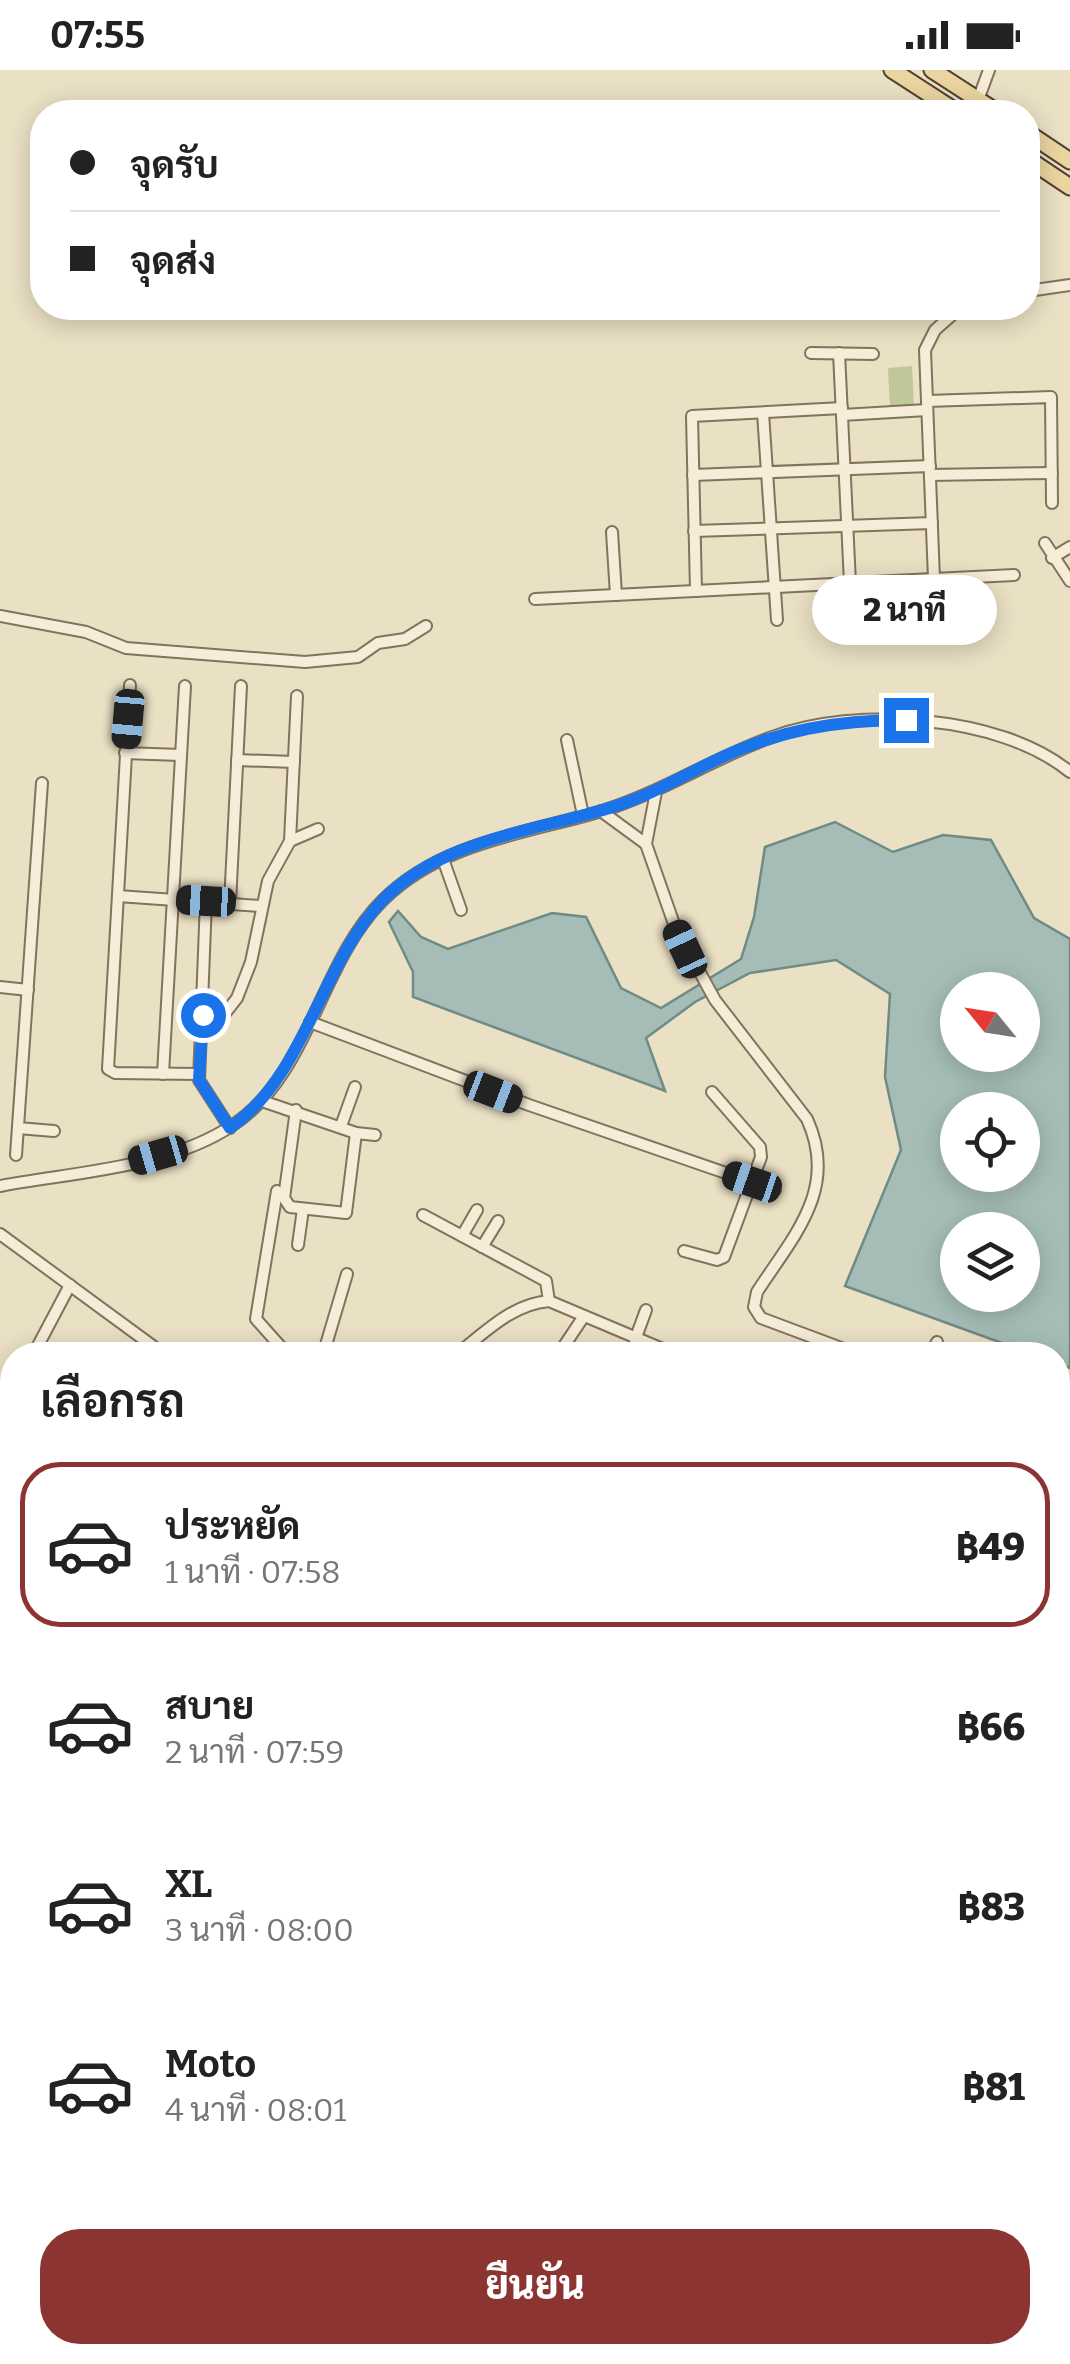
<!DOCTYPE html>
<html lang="th">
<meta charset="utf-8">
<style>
body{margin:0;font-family:Bitter,Sarabun,serif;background:#f2f2f2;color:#222;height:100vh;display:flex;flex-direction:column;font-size:38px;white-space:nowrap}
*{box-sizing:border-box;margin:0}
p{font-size:32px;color:#767676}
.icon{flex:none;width:55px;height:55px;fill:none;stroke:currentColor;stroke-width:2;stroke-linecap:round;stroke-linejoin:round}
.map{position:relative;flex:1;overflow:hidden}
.sheet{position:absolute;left:0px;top:1272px;width:1070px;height:1022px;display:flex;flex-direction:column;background:#fff;border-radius:40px 40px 0 0;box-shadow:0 5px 25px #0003}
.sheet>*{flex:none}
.hud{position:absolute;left:30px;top:30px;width:1010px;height:220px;border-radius:40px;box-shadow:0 5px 25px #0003;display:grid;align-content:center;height:220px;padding:0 40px;background:#fff}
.needle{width:65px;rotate:300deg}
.controls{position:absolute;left:940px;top:902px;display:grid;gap:20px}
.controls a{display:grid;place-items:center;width:100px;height:100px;border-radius:50%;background:#fff;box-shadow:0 5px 25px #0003;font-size:50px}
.end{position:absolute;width:45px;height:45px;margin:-22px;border:12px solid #1a73e8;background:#fff;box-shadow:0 0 0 5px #fff}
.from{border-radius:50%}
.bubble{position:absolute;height:70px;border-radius:35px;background:#fff;box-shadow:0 5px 25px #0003;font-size:32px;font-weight:800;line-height:70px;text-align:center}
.car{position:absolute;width:30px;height:60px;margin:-30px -15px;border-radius:12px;box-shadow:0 0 8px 2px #0007;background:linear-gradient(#222 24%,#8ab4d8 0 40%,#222 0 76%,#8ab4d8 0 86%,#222 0)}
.hud b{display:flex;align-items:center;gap:35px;height:95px;font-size:38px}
.hud b+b{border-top:2px solid #e0e0e0}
.hud i{width:25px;height:25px;background:#222}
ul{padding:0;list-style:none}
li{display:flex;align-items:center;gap:30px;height:165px;margin:0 20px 15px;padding:0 20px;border:5px solid transparent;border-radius:40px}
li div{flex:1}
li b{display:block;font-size:38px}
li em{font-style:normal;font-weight:800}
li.current{border-color:#8c3432}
li>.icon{width:90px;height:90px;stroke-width:1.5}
h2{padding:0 40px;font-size:45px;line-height:120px}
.button{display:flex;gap:20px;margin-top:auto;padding:20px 40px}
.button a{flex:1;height:115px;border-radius:40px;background:#8c3432;color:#fff;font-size:40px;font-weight:800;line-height:115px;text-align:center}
.status{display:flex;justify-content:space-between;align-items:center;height:70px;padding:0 50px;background:#fff;direction:ltr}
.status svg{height:28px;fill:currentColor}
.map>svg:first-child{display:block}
.green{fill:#c0c799}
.water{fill:#a6bdb7;stroke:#6e8b84;stroke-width:2.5;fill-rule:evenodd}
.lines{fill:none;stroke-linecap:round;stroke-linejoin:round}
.canal{stroke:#a6bdb7;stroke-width:10}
.river{stroke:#a6bdb7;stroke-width:18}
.street-casing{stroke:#83725c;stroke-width:14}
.primary-casing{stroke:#514030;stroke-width:19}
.street{stroke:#f5edd7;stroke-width:10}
.primary{stroke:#ead5a0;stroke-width:15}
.route{stroke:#1a73e8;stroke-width:12}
</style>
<div class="status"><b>07:55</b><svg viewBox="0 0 49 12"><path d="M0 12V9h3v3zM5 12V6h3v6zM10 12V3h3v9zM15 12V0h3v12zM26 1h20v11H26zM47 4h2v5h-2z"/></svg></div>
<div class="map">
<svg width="1070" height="2294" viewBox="0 0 1070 2294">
<rect width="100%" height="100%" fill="#eae0c4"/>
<!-- green -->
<path class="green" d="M912,296L914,336L890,338L888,298Z"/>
<!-- water -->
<path class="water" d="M835,752L893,782L943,765L991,770L1034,848L1070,869V1298L1058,1293V1285H1035L845,1216L901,1080L885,1007L890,924L836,890L750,903L695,932L646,968L665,1021L413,927V902L389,852L398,841L421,867L448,879L552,843L586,847L621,918L661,938L741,889L754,847L765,777ZM958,920H1022V985H958ZM958,1040H1022V1105H958ZM958,1160H1022V1225H958Z"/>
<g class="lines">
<!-- canal -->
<path class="canal" d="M0,1845L12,1844"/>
<!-- river -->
<path class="river" d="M1058,1824L1070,1827"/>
<!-- street casing -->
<g class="street-casing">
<g id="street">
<path d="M978,30L989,0"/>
<path d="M1028,221L1070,215"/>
<path d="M811,283L873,284"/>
<path d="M839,283L850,513"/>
<path d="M927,331L1051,327L1052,433"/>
<path d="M763,343L777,550"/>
<path d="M842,345L927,340"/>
<path d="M693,405L930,396"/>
<path d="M930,405L1052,403"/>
<path d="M694,461L932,453"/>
<path d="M612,462L616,525"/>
<path d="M1045,473L1070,511"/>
<path d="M1052,488L1070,477"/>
<path d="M934,509L925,280L935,260L960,238"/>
<path d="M696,521L692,346L842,338"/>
<path d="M535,529L1014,505"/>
<path d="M0,546L86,562L126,578L305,592L358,587L378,573L405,569L426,556"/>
<path d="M130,615L108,999L115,1003L199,1004"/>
<path d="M567,670L583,745"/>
<path d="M125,683L180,685"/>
<path d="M237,690L294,692"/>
<path d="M656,722L646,774L675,857L715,930L807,1049C839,1119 794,1165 757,1222L754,1237L761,1248L860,1285"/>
<path d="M601,741L646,774"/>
<path d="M290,771L318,759"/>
<path d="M443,789L461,840"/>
<path d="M118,826L261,836"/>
<path d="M206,831L199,1010L230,1058"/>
<path d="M230,833L241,616"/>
<path d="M0,917L28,920"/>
<path d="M203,945L223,946L237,928L251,892L268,811L290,771L297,626"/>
<path d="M310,952L529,1035L775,1120"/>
<path d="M163,1004L185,616"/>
<path d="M262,1031L356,1063L375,1065"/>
<path d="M296,1040L284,1128L290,1137L346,1143L356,1063"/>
<path d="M341,1056L355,1017"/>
<path d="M18,1058L54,1061"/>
<path d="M16,1085L42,713"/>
<path d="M0,1116C75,1102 169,1098 233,1055C310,1004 320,892 383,830C442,771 530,763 605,740C664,721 714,688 772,667C856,636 999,644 1070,702"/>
<path d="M277,1121L256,1249L288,1285"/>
<path d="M423,1145L546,1211L549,1231"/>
<path d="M0,1164L165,1285"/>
<path d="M462,1166L477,1140"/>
<path d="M298,1175L303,1139"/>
<path d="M482,1177L498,1151"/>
<path d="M684,1181L717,1190L724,1187L761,1087L760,1077L712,1022"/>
<path d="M635,1270L646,1240"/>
<path d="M33,1285L70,1215"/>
<path d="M323,1285L347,1204"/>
<path d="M456,1285C484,1263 512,1234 549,1231L677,1285"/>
<path d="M558,1285L584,1246"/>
<path d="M930,1285L937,1272"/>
<path d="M0,1348L12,1324"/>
<path d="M1058,1349L1070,1353"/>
<path d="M1058,1413L1070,1414"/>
<path d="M1058,1578L1070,1582"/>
<path d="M0,1647L12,1623"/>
<path d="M1058,1668L1070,1670"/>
<path d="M1058,1770L1070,1772"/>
<path d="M0,1795L12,1772"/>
<path d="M1058,1839L1070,1842"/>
<path d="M0,1859L12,1858"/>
<path d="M1058,1903L1070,1886"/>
<path d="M1058,2052L1070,2009"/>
<path d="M1058,2062L1070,2064"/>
<path d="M1058,2185L1070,2182"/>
<path d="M257,2282L288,2294"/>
<path d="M834,2282L843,2294"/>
<path d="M883,2282L889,2294"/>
<path d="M1017,2282L1026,2294"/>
<path d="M168,2294L174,2282"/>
<path d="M231,2294L237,2282"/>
<path d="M508,2294L558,2282"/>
<path d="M726,2294L776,2282"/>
<path d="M944,2294L946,2282"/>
</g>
</g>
<!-- primary casing -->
<g class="primary-casing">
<g id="primary">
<path d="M892,0L957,42"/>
<path d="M932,0L997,42"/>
<path d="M1028,63L1070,91"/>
<path d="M1028,89L1070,117"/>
</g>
</g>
<!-- street -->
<use href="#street" class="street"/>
<!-- primary -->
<use href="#primary" class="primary"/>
</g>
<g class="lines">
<!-- route -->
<path class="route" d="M203,945L199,1010L230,1058C306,1004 319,898 381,832C443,766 544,761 625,733C657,722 684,705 714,691C777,660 837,650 906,650"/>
</g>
</svg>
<div class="controls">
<a><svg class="needle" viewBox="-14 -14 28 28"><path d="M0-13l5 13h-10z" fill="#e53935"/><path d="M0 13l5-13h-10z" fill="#767676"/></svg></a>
<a><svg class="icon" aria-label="locate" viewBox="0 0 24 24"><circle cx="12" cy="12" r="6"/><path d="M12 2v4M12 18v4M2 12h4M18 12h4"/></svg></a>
<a><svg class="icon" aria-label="layers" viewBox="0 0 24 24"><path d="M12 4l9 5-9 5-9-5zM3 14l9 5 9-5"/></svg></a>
</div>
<i class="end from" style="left:203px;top:945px"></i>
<i class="end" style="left:906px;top:650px"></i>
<div class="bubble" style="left:812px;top:505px;width:185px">2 นาที</div>
<i class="car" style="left:128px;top:649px;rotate:185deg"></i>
<i class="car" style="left:206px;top:831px;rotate:273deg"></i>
<i class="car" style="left:685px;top:879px;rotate:335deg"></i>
<i class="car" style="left:493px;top:1022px;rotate:111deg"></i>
<i class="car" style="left:158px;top:1085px;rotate:254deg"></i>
<i class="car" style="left:752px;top:1112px;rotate:289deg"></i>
<div class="hud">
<b><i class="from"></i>จุดรับ</b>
<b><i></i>จุดส่ง</b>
</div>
<section class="sheet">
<h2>เลือกรถ</h2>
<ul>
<li class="current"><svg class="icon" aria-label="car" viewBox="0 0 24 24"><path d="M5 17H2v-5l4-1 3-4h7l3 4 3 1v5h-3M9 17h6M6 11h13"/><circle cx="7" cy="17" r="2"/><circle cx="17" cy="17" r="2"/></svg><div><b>ประหยัด</b><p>1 นาที · 07:58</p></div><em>฿49</em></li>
<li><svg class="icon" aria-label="car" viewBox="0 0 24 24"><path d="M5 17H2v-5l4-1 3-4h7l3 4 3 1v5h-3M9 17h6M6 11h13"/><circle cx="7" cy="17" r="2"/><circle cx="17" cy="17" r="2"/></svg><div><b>สบาย</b><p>2 นาที · 07:59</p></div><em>฿66</em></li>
<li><svg class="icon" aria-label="car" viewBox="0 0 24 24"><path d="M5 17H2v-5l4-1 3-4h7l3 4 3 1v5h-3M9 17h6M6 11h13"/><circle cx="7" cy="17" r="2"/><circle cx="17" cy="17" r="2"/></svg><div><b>XL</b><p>3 นาที · 08:00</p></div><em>฿83</em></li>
<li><svg class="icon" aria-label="car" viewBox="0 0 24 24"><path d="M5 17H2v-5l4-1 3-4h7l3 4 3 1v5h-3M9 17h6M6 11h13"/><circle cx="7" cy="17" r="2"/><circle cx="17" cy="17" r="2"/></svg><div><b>Moto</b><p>4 นาที · 08:01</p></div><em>฿81</em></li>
</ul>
<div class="button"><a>ยืนยัน</a></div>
</section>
</div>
